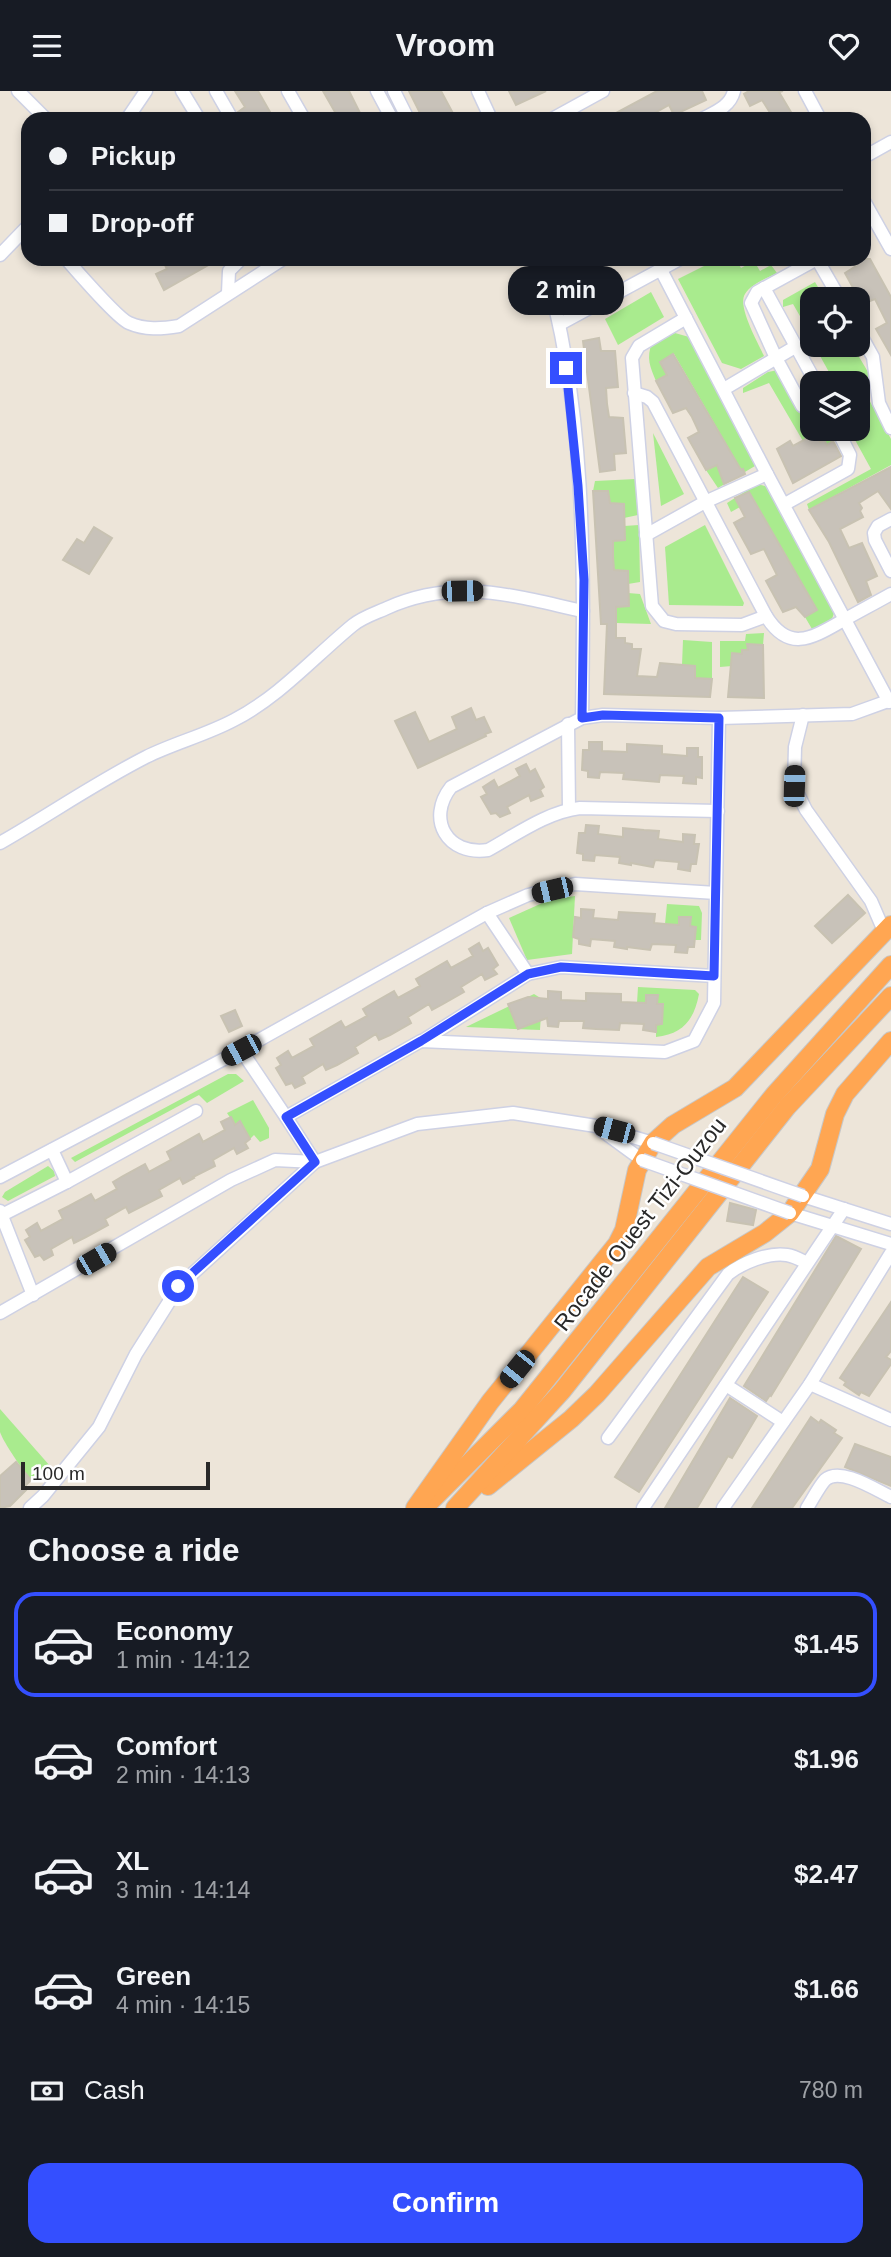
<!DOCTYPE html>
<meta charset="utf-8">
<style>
body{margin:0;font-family:Arial,sans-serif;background:#242831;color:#f1f3f6;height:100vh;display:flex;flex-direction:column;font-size:26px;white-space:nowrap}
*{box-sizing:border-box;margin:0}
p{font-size:23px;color:#9ea1a6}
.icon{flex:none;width:38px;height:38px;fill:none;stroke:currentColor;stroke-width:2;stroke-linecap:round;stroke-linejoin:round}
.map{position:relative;height:1417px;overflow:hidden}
.side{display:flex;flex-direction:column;background:#171b24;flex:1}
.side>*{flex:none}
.hud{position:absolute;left:21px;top:21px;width:850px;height:154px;border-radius:21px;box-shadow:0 4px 10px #0003;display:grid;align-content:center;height:154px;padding:0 28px;background:#171b24}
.fabs{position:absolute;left:800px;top:196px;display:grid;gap:14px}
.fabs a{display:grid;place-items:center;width:70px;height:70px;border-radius:14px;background:#171b24;box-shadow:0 4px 10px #0003;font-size:35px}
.scale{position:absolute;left:21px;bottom:18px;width:189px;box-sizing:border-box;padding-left:7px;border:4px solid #292929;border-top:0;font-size:19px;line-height:24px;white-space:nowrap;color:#292929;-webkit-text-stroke:5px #fff;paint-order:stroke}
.end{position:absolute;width:32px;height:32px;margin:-16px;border:9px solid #344fff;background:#fff;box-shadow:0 0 0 4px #fff}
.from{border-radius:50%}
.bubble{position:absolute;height:49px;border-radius:21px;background:#171b24;box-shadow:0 4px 10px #0003;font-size:23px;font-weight:800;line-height:49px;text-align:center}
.car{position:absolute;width:21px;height:42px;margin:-21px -10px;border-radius:9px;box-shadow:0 0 5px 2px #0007;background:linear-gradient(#222 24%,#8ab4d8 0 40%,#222 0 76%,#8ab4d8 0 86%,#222 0)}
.hud b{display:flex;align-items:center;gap:24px;height:66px;font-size:26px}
.hud b+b{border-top:2px solid #363941}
.hud i{width:18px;height:18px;background:#f1f3f6}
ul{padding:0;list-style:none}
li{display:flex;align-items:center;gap:21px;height:105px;margin:0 14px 10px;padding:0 14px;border:4px solid transparent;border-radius:21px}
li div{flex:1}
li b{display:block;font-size:26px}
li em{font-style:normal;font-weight:800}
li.on{border-color:#344fff}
li>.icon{width:63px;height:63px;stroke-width:1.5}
h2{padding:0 28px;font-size:32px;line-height:84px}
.pay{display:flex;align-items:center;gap:18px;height:77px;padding:0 28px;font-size:26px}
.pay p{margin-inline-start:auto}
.primary-button{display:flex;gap:14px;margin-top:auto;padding:14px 28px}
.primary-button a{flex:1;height:80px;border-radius:21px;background:#344fff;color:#fff;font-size:28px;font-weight:800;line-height:80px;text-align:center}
header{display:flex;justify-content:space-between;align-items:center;height:91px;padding:0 28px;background:#171b24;font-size:32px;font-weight:800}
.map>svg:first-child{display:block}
.green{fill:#a9eb8e}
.building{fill:#c8c2b9;stroke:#c8c2b2;stroke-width:2}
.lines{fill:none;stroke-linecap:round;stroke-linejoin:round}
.minor-casing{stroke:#ced1e4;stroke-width:15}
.highway-casing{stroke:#c7c7c7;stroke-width:20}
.minor{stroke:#fff;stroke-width:12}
.highway{stroke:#ffa652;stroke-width:18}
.minor-bridge-casing{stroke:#ced1e4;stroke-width:15;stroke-linecap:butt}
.minor-bridge{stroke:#fff;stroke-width:12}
.route{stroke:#344fff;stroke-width:9}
.labels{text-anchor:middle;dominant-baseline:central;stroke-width:5;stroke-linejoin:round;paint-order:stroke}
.street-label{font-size:23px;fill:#292929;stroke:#fff}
</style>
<header><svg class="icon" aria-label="menu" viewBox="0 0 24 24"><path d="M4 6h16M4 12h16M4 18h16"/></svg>Vroom<svg class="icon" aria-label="heart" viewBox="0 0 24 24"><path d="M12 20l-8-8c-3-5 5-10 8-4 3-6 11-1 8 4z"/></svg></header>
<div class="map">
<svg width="891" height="1417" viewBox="0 0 891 1417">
<rect width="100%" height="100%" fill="#ede5d9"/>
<!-- green -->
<g class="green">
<path d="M718,168H736L741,177L754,170L760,180L771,174L777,182C767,187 751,193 745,203C737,215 758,252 764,265L741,278L722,272L678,188Z"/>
<path d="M815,191L825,208H812V246L793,213L783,216V209Z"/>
<path d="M651,201L664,226L618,254L605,228Z"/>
<path d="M675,242L689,246L757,367L755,375L718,397L706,379L718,373L739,375L674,263L661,271L667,284L656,290C650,276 646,267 652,252Z"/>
<path d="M814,254H852L868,281V307L891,348V374L809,419L807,413L871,378L849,338H858V292H835Z"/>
<path d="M778,279L801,322L812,328V338H829L833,350L827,354L824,349L820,351L815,343L806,348L807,357L769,292L743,302V297L768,281Z"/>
<path d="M653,342L684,403L661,415Z"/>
<path d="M636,388L638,424L624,427L610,412L608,400H593L595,390Z"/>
<path d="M757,393L772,397L835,519L832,528L812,538L805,526L816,519L751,404L738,411L740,416L731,421L727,412Z"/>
<path d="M639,434L640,491L628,493L627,480L614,479L613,450L624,435Z"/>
<path d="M705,434L744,512L743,515L669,514L665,456Z"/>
<path d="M628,502L640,503L651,533L616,532V516L629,515Z"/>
<path d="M764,542L763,554L747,553L748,559H742V563H732V575L720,576V550H745L746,543Z"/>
<path d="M683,549L712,551V588L695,587V575L682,574Z"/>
<path d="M575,805L572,863L527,869L509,827L549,809Z"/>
<path d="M667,813L699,815L702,822L701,849H695L696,836L690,835L689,826H680L679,834L665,833Z"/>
<path d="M638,896L695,899L699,903C694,929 683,943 656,946V934L662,933L663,914L657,913L658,905L646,912H637Z"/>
<path d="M534,903L542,908L540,939L466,936Z"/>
<path d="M228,983H236L244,990L207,1012L199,1004L75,1071L71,1067Z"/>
<path d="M253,1009L269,1037V1047L260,1051L254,1044L250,1048L241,1031L235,1034L227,1022Z"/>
<path d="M48,1075L54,1080L55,1085L8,1110L2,1106L5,1101Z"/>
<path d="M0,1318L50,1375L31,1389C24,1381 3,1351 0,1341C0,1335 0,1325 0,1318Z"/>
</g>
<!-- building -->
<g class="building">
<path d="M235,0H258L274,28H241L238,21L245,16Z"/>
<path d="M323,0H349L363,28H339Z"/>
<path d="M409,0H441L456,28H423Z"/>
<path d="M509,0H546L516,14Z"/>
<path d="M657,0H702L706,9L674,24L669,14L644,28H605Z"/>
<path d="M749,0H783L779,1L795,28H774L762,9L750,15L744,3Z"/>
<path d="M162,168H219L164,199L156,183L167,178Z"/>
<path d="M561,168H580L587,190L570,195Z"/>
<path d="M851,168H870L891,206V264L876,238L887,232L875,208L862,213L845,182L856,175Z"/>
<path d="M599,247L601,260H615L618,296L606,297L607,313L609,326L623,327L626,362L614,363L615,379L600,381L583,250Z"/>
<path d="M673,263L741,379L743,378L745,383L724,393L717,374L706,379L688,347L699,341L692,326L686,317L673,322L656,290L667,284L660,271Z"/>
<path d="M815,343L820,351L824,349L827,354L833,350L841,365L793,392L777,358L790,350L793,355Z"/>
<path d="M891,376V418L878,400L859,412L862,417L860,420L863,426L840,438L849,457L862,452L877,485L866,490L871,504L858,511L829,451L809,419Z"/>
<path d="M593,400H608L610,412L624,413L625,449L613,450V466L614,479L628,480L629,515L616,516V547H625V552L632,553V558H641L637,585L657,586L660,572L695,575V587L712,588L710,606L604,603L607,533H601Z"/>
<path d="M749,401L817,519L805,526L796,516L783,521L766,490L777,484L764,458L751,463L734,432L745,426L735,407Z"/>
<path d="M94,436L112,447L89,483L63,469L77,448L84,452Z"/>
<path d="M747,553L763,554L764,607L728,606L732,562L742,563V559H748Z"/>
<path d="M471,617L476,629L484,626L491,641L485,643L486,645L418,677L395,630L415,621L429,651L457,638L452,626Z"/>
<path d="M589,651H602V660L627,661V653L662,655V663L687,665V657H698V666H702V687L696,686V693L683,692L684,685L660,684L659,691L623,688L624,682L600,681L599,687L588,686V680L582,679L583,659H589Z"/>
<path d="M526,673L530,681L535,678L544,696L540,699L543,705L531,710L529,704L507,716L510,722L500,726L496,722L491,723L481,706L487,703L483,696L494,689L498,697L520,685L516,678Z"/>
<path d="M586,734L599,735L598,743L623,746V737L644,739L659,740L658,748L683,751V743L695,744L694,753H699L696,773H691L690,780L678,778L679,771L655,769L653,776L631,772V774L619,772L620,766L595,764L594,770L583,769V763L577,762L579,742H585Z"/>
<path d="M848,804L865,822L832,852L815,835Z"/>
<path d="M581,818L594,819L593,827L618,829L619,821L655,823L654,832L665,833L679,834V826H691L690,835L696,836L694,856H688L687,862L675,861L676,854L652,853L650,859L627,856V858L614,856L615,850L591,848L590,855L579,853V848L573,846L575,826L581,827Z"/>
<path d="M479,852L483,860L488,857L498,874L493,878L497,883L485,889L482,883L461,896L464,901L443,913L432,919L429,913L408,926L411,932L390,944L379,949L376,943L355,956L358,962L337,974L326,979L323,973L302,986L305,992L295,997L292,992L286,994L276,977L281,974L277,967L288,960L292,967L314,955L310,948L341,930L345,937L367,925L363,918L373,912L394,900L398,907L420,895L416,888L447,870L451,877L473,865L469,858Z"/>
<path d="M548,900L561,901V909L586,910V902L621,903V911L646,912V904H658L657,913H663L662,933L656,934V941L643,939L644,933L620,932L619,939L596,938L583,937L584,930H559L558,936L548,935L547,927L518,938L508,913L528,906L548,908Z"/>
<path d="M235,919L242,935L229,941L221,925Z"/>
<path d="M231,1026L235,1034L240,1030L250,1048L245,1052L248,1057L237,1063L234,1057L213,1069L215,1075L193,1086L194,1087L183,1093L180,1087L159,1099L162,1105L129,1122L126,1116L105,1128L108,1134L86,1146L74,1152L72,1146L51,1158L53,1164L44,1169L40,1164L35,1166L25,1149L30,1146L26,1139L37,1132L41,1140L63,1128L59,1120L69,1115L91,1103L95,1110L117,1098L113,1091L123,1085L145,1073L149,1081L171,1069L167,1061L199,1043L203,1051L225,1039L221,1031Z"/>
<path d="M730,1112L756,1119L753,1134L727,1130Z"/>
<path d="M836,1145L861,1158L771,1305L770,1304L766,1310L744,1295Z"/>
<path d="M743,1186L768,1201L639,1401L615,1386Z"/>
<path d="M891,1211V1260L886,1266L891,1269V1273L869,1305L861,1301L859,1304L844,1294L846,1291L840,1287Z"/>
<path d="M730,1307L757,1325L732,1367L728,1365L697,1417H665Z"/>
<path d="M811,1326L819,1332L821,1329L836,1339L834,1342L842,1347L792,1417H752Z"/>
<path d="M855,1353L891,1366V1395L845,1376Z"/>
<path d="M16,1371L31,1389L24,1396L26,1399L10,1415L0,1417V1385Z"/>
</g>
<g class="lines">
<!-- minor casing -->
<g class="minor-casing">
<g id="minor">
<path d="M18,0L46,28"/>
<path d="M182,0L199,28"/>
<path d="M216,0L232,28"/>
<path d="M288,0L304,28"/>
<path d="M377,0L392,28"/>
<path d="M394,0L408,28"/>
<path d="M478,0L491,28"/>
<path d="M805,0L820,28"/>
<path d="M127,28L146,0"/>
<path d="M552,28L603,0"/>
<path d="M702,28C715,21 730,16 734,0"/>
<path d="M864,66L891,51"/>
<path d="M864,110L891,158"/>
<path d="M0,164L28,135"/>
<path d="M66,168C78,181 117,227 129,232C145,239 161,238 179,235L283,168"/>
<path d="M542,168C587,311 584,479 582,627"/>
<path d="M817,168L840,208"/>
<path d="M661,179L767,383L889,611"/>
<path d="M764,197L816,292"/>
<path d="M228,202L229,180L241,168"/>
<path d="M686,227L639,255L632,267L652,515L664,530L676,533L742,534L766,525"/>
<path d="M560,233L680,168"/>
<path d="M858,239L873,266L879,312L891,337"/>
<path d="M724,298L795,256"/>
<path d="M634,302L647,306L653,311L766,525C789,562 812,547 842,530C858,521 875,512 891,503"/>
<path d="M812,320L802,315L776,267L751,212L757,201L817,168"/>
<path d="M785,413L848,378L850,364L837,338"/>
<path d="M891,428L878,435L874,442L875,449L891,480"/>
<path d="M646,444L705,411L767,383"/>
<path d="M803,624L795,656L794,695L806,719L871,810L884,840"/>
<path d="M568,633L569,718"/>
<path d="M718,720L580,717C547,721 517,743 488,759C447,765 426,728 451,696L582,627L603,624L719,627L852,623L891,609"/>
<path d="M0,752C49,724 95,692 146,666C174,652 206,644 234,629C279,606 314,566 353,534C363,526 376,522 387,517C457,486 513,505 583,520"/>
<path d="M716,802L575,793L528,804L487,822L241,959L286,1026L421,950L665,961L694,950L714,912L719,627"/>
<path d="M528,883L561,876L714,885"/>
<path d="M422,950L528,883L487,822"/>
<path d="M286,1026L315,1071"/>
<path d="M601,1039L642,1069"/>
<path d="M52,1059L67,1091L196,1020"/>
<path d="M0,1086L241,959"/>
<path d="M803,1105L891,1133"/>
<path d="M0,1120L33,1204"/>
<path d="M790,1122L891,1153"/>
<path d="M2,1124L67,1091"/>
<path d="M0,1222L231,1089L275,1069L315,1071"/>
<path d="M810,1293L891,1329"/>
<path d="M726,1294L783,1331"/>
<path d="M608,1347L728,1183C742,1172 768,1161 787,1164C794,1165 801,1169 807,1172"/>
<path d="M30,1417L43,1405L99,1336L136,1263L179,1195L315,1071L417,1033L513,1022L596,1035L653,1052"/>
<path d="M643,1417L844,1118"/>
<path d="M723,1417L810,1293L891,1162"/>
<path d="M807,1417C813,1408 818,1397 825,1389C840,1375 876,1399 891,1406"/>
</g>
</g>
<!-- highway casing -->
<g class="highway-casing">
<g id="highway">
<path d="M488,1395L571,1328L597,1303L708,1176L765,1142L790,1122L820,1078L835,1023L845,1003L891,950"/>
<path d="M426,1415L522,1319L774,1004L891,874"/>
<path d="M415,1417L490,1311L617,1153L624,1139L637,1079L653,1052L673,1034L735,997L891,834"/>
<path d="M455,1417L562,1300L787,1016L891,905"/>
</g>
</g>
<!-- minor -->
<use href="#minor" class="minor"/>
<!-- highway -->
<use href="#highway" class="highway"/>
<!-- minor-bridge casing -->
<g class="minor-bridge-casing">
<g id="minor-bridge">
<path d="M653,1052L803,1105"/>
<path d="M642,1069L790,1122"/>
</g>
</g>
<!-- minor-bridge -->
<use href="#minor-bridge" class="minor-bridge"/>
</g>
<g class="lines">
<!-- route -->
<path class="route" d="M178,1195L315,1071L286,1026L421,950L528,883L561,876L714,885L719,627L603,624L582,627L584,489L578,395L566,277"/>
</g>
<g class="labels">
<!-- street labels -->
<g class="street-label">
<text transform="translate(640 1133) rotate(-52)">Rocade Ouest Tizi-Ouzou</text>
</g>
</g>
</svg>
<div class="fabs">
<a><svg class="icon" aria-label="locate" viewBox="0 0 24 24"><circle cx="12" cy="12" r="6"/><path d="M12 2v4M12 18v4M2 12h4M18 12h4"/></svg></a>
<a><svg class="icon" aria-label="layers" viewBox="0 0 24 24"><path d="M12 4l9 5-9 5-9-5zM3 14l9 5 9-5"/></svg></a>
</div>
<div class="scale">100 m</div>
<i class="end from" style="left:178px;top:1195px"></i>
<i class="end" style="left:566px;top:277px"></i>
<div class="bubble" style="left:508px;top:175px;width:116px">2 min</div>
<i class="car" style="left:462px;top:500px;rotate:89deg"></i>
<i class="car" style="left:794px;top:695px;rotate:2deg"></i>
<i class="car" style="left:552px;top:799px;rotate:257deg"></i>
<i class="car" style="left:241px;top:959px;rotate:242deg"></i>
<i class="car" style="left:614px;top:1039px;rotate:285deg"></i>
<i class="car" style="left:96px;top:1168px;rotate:60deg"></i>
<i class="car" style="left:517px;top:1278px;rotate:219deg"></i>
<div class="hud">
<b><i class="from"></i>Pickup</b>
<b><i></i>Drop-off</b>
</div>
</div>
<section class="side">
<h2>Choose a ride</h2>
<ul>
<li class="on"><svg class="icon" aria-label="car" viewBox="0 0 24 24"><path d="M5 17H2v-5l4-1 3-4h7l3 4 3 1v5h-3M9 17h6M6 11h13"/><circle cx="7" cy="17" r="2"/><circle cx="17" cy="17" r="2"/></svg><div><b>Economy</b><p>1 min · 14:12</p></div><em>$1.45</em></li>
<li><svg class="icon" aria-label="car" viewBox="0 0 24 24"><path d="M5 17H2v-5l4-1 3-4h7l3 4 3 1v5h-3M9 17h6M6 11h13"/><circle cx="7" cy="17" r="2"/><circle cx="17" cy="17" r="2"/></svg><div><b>Comfort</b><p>2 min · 14:13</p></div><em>$1.96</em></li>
<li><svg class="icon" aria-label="car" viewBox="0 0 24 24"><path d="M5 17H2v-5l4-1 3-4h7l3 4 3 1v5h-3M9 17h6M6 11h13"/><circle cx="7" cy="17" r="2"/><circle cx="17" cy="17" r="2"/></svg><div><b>XL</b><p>3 min · 14:14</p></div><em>$2.47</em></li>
<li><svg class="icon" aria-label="car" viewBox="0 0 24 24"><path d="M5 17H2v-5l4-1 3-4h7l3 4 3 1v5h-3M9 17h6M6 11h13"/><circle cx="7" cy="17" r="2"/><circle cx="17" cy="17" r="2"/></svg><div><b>Green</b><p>4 min · 14:15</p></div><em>$1.66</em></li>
</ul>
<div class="pay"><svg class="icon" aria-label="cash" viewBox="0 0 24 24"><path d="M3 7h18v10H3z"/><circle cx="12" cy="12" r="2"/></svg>Cash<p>780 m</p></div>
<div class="primary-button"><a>Confirm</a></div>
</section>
